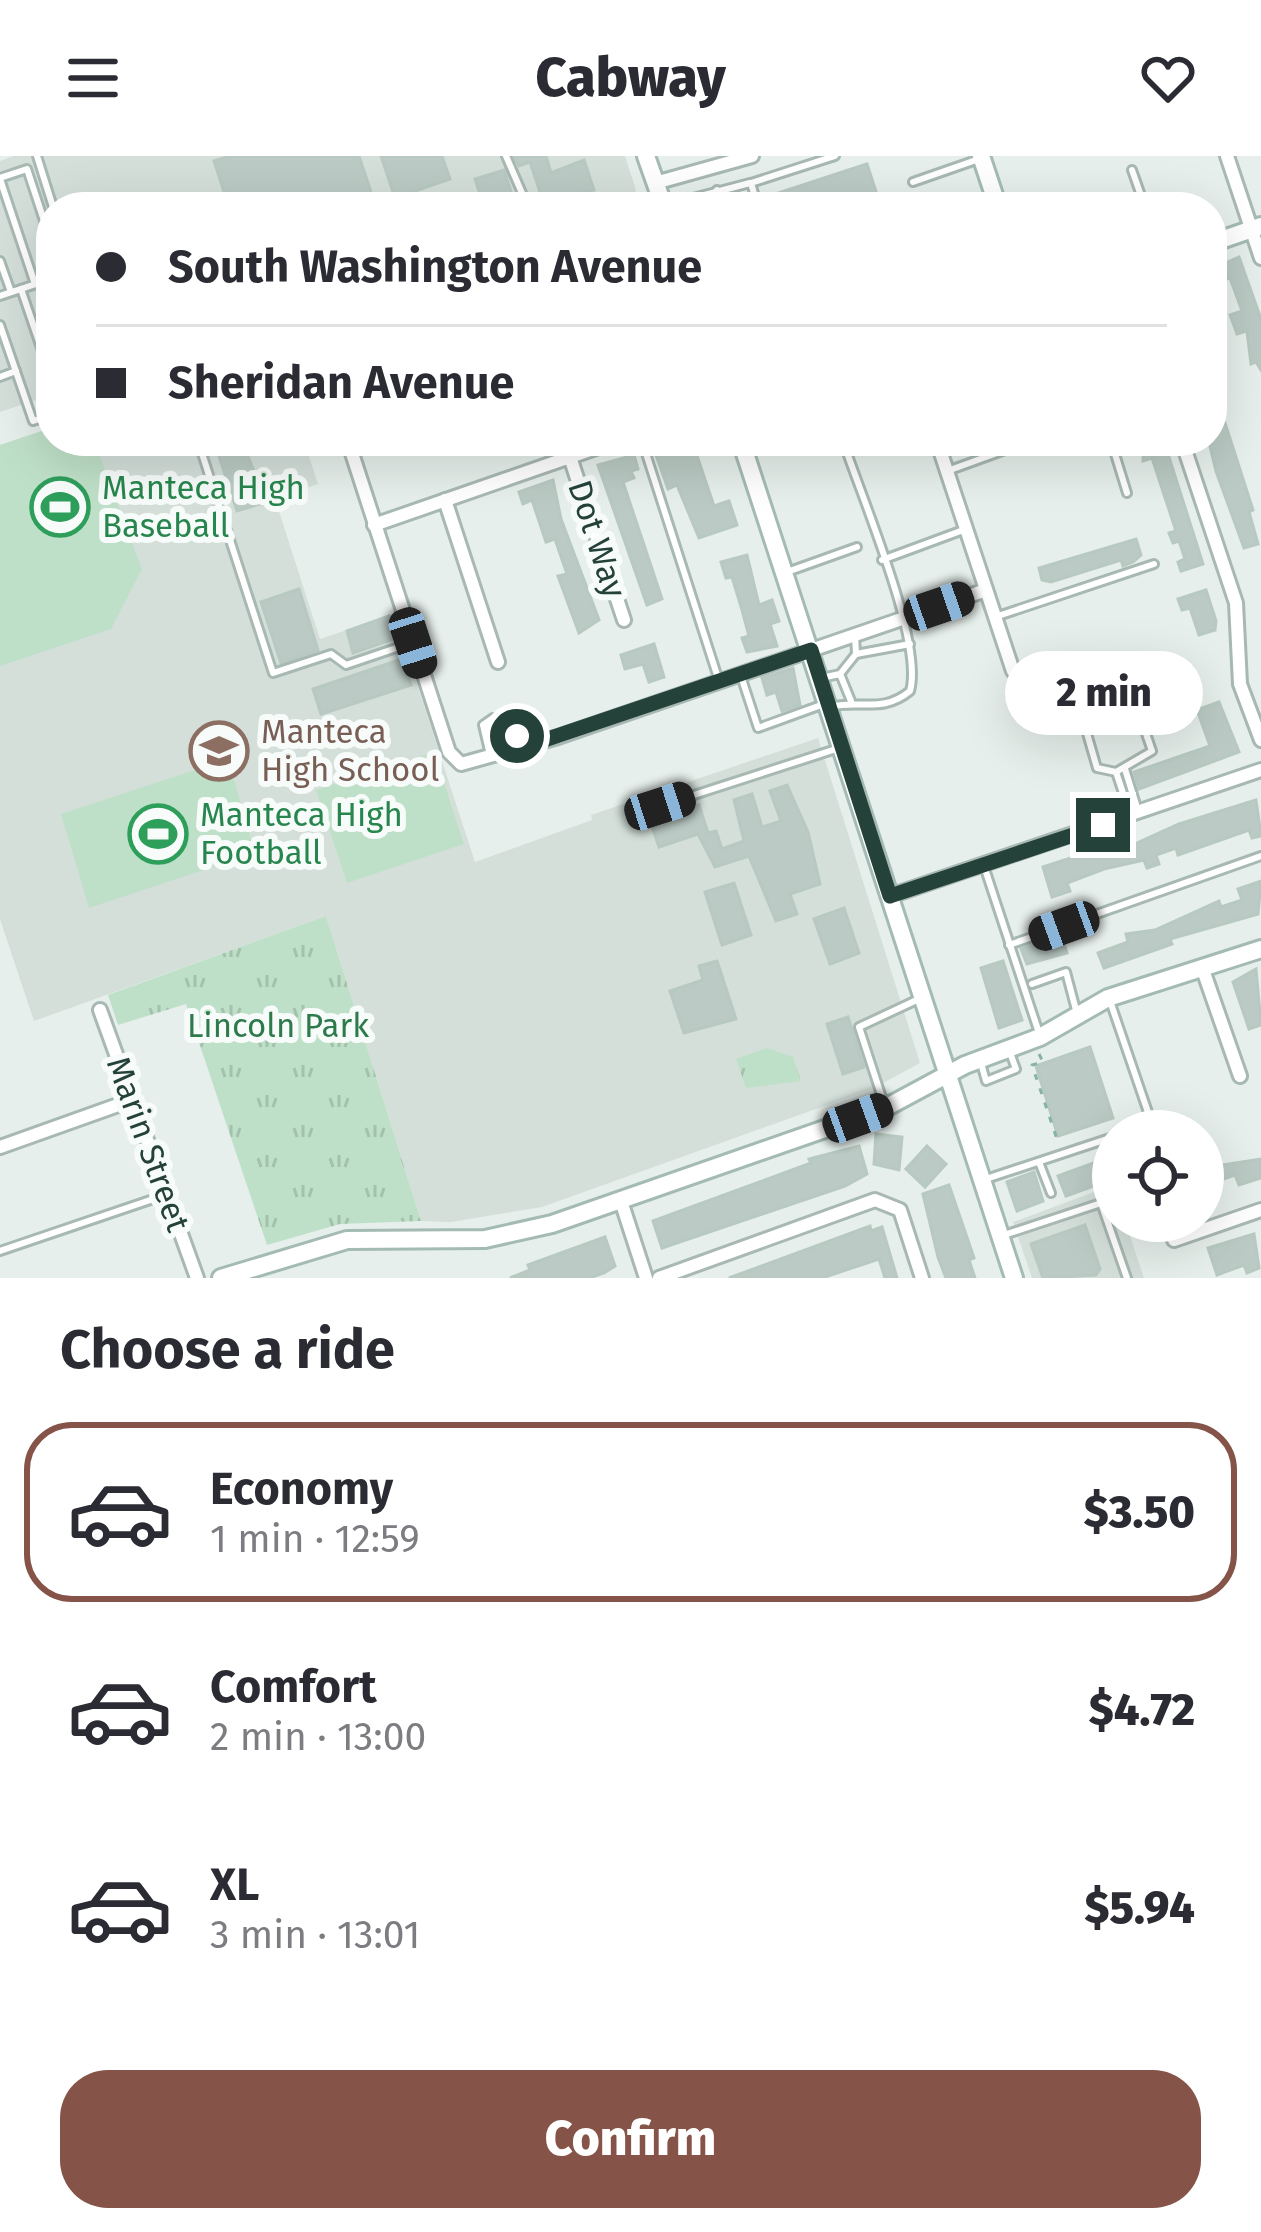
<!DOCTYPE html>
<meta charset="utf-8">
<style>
body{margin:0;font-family:"Fira Sans",sans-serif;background:#f7f7f7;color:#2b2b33;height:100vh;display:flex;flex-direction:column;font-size:45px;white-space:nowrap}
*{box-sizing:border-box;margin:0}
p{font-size:39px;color:#7c7c81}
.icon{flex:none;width:66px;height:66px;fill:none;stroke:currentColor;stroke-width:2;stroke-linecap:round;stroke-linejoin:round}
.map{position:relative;height:1122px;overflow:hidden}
.drawer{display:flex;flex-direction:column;background:#fff;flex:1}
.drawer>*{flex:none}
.guide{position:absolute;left:36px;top:36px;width:1191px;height:264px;border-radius:48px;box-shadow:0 12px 48px #0002;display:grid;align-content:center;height:264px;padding:0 60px;background:#fff}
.tools{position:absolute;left:1092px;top:954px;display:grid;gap:24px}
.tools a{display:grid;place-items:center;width:132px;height:132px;border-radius:50%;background:#fff;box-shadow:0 12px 48px #0002;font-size:60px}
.end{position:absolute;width:54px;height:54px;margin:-27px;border:15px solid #24423a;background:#fff;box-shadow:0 0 0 6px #fff}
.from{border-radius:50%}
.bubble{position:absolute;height:84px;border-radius:42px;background:#fff;box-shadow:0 12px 48px #0002;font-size:39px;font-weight:800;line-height:84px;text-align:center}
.car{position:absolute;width:36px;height:72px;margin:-36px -18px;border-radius:15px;box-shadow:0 0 9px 3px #0007;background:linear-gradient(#222 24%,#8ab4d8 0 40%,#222 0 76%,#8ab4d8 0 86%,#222 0)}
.guide b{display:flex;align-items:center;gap:42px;height:114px;font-size:45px}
.guide b+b{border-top:3px solid #e1e1e2}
.guide i{width:30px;height:30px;background:#2b2b33}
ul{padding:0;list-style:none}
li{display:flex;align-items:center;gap:36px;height:180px;margin:0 24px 18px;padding:0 36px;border:6px solid transparent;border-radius:48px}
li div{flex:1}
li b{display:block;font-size:45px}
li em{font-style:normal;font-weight:800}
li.on{border-color:#855347}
li>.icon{width:108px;height:108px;stroke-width:1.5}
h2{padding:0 60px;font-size:54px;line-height:144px}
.cta{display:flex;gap:24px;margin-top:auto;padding:24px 60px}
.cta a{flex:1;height:138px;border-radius:48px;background:#855347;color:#fff;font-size:48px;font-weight:800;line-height:138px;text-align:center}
header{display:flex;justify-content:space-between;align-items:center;height:156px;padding:0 60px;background:#fff;font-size:54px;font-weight:800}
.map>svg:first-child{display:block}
.built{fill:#d4dfda}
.green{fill:#bfe0c8}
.park{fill:url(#park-tufts)}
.building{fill:#bbcac4;stroke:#b8c9c2;stroke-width:3}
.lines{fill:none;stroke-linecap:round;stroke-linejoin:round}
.lane-casing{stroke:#a8b8b2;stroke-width:12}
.street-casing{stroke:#a8b8b2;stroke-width:18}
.secondary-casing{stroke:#a4bbb3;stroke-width:22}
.path{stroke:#86b3a5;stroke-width:3;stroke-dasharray:6 9;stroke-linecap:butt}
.lane{stroke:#fff;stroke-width:6}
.street{stroke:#fff;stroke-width:12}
.secondary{stroke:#fff;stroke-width:16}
.route{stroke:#24423a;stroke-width:15}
.labels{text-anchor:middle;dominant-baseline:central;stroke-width:12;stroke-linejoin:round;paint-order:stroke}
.leisure-label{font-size:33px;fill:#27864d;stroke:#f7fbf9;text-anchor:start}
.street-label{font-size:33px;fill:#24423a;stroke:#f7fbf9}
.education-label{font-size:33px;fill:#785e54;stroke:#f7fbf9;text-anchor:start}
.park-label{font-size:33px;fill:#2d7a4b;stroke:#f7fbf9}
</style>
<header><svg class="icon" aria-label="menu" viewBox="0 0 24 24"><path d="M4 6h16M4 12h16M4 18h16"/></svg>Cabway<svg class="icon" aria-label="heart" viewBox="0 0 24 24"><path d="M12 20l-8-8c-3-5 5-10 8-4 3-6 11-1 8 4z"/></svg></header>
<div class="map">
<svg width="1261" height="1122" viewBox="0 0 1261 1122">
<defs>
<pattern id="park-tufts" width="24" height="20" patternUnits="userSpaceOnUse" patternTransform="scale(3)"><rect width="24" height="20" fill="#bfe0c8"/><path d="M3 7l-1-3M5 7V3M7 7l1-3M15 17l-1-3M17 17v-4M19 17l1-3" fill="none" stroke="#a4c1ad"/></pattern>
</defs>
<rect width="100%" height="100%" fill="#e6efeb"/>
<!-- built -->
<g class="built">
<path d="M14,0H625L636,34L632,47L619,51H51V239L0,256V5Z"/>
<path d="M51,272V285H304L318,328L275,343L320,483L394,458L475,706L592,664L591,659L818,582L920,907L872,933L542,1051L451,1066L421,1065L326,760L34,865L0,763V289Z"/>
<path d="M1113,1029V1065H1125L1144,1122H1032L1013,1066Z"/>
</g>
<!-- green -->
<g class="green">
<path d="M51,272V285H94L142,413L111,473L0,510V289Z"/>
<path d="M434,596L464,688L347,727L316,634Z"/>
<path d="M228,603L255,697L89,752L61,658Z"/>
</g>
<!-- park -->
<g class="park">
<path d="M326,760L421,1065L340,1068L267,1089L186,848L118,869L108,839Z"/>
<path d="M767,892L793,901L801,925L746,932L736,903Z"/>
</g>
<!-- building -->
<g class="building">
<path d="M230,0H359L376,51H229L214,5Z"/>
<path d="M381,0H442L450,23L412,36L417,51H398Z"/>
<path d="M514,0H546L551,17L584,4L594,34L558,43L561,51H545L530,6L519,10Z"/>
<path d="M867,8L881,51H765L763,42Z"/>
<path d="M504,14L516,51H484L475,23Z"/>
<path d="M1239,101L1261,163V214L1256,206L1251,208L1247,175L1237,178L1230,159L1242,155L1230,122L1212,127V113Z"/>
<path d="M1212,252L1219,269L1225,267L1253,354L1249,356L1258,388L1244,392L1216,315L1209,286Z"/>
<path d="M214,285H242L266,346L237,355Z"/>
<path d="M651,285H692L714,350L729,345L737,369L699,382L677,329L668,333Z"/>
<path d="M1144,285H1162L1169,301L1203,408L1181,415L1178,406L1185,403L1179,385L1173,387L1169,377L1176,375L1152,302L1143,305Z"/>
<path d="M634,299L638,313L631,315L634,322L623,326L662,443L647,449L598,309Z"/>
<path d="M553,324L561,363L599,464L579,477L558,420L567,418L555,383L546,386L532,344L523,348L519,336Z"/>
<path d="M1136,383L1141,399L1133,406L1123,410L1121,404L1051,426L1042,424L1039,412Z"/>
<path d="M747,399L759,449L772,444L779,465L770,468L777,490L747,496L742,482L749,480L742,454L732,421L726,422L721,406Z"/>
<path d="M299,433L318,494L281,507L261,446Z"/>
<path d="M1206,434L1216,465L1215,474L1199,479L1190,452L1182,454L1178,443Z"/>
<path d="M389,460L396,482L353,497L347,475Z"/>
<path d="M654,488L664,521L649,526L643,508L625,513L621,499Z"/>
<path d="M402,503L411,529L321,558L313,533Z"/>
<path d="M793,512L800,549L782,555L776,536L767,539L762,522Z"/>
<path d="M1219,546L1239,596L1139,633L1134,616L1210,590L1197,554Z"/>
<path d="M787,629L808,676L820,728L790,738L797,758L776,765L749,700L715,711L698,678L659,691L650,665L699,649L708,677L716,675L722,693L744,685L734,644L752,638L762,671L781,665L770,635Z"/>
<path d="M1256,644L1261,680L1252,682L1249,674L1178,699L1176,692L1156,699L1159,708L1147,712L1144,704L1104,713L1067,727L1070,735L1052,741L1043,711L1089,696L1091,702L1117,696L1179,668Z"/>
<path d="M1261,725L1258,758L1170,783L1172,788L1104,812L1098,797L1128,786L1126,778L1155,774L1219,745L1221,751L1242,744L1238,733Z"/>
<path d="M734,727L751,779L722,789L705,736Z"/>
<path d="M844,752L859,797L830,808L814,763Z"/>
<path d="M1061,779L1067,797L1027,808L1021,793Z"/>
<path d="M717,805L736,863L684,877L670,835L703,824L699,810Z"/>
<path d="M1003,805L1022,864L999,872L981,812Z"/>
<path d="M1256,813L1261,869L1249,873L1233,826Z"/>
<path d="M848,861L864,911L843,918L827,868Z"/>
<path d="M1090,891L1113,962L1058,980L1036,910Z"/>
<path d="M876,978L902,981L899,1014L874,1008Z"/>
<path d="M859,990L867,1018L845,1030L662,1092L653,1065L811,1007L809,1003Z"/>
<path d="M927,990L946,1008L925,1031L906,1013Z"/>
<path d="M1113,1000V1023L1066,1040L1058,1020Z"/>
<path d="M1261,1003V1022L1239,1029L1235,1019L1203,1030V1012Z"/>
<path d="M1034,1016L1043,1045L1017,1055L1007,1026Z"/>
<path d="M949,1029L974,1102L969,1104L975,1122H946L938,1101L923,1038Z"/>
<path d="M1085,1069L1100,1113L1096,1119L1043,1122L1031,1088Z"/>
<path d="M870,1070L871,1075L882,1071L897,1122H885L879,1103L822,1122H729Z"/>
<path d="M1254,1078L1259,1112L1247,1117L1244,1109L1217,1119L1208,1092Z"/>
<path d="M605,1081L615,1110L604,1117L589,1122H510L530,1114L528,1109Z"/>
</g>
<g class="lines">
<!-- lane casing -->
<g class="lane-casing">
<g id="lane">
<path d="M37,0L53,51"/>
<path d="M506,0L528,51"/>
<path d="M1132,14L1145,51"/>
<path d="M0,22L27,13L51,86"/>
<path d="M0,23L35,128"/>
<path d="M913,26L979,3"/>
<path d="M717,34L723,51"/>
<path d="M695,51L693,42L750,27"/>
<path d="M758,51L751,27L835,0"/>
<path d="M0,105L11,136"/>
<path d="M21,133L51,221"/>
<path d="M0,140L51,123"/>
<path d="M0,169L33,265L51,259"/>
<path d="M0,221L16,215"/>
<path d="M198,285L273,517L331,498L346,509L411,487"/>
<path d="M642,285L719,525"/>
<path d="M1111,285L1127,337"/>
<path d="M351,294L375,285"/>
<path d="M950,314L1030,285"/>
<path d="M882,404L966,373"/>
<path d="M787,416L857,391"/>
<path d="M998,460L1154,408"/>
<path d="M856,498L910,488"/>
<path d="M1122,508L1152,595L1116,616L1097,612L1073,529Z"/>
<path d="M840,518L856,498L855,479"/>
<path d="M741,520L758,572L824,548"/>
<path d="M821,522L840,518L851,545"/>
<path d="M829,551C860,543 882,558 910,535C924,486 861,340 843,285"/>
<path d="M490,599L483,569L493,562L511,567L521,592"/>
<path d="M1125,613L1138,655"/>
<path d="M1116,616L1130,658"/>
<path d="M660,650L839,592"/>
<path d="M984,710L1039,877"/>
<path d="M1009,789L1261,700"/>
<path d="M1032,828L1066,816L1076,854"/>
<path d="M1110,845L1152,968L1130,975"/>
<path d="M981,907L986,925L1016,913L1009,894"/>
<path d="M884,948L859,871L921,842"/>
<path d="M1039,1006L1051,1037"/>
<path d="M986,1023L1113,981"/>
<path d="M1004,1079L1101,1047L1127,1122"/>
<path d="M0,1095L165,1039"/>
</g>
</g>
<!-- street casing -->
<g class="street-casing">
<g id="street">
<path d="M1227,0L1261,102"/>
<path d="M655,27L752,0"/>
<path d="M348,285L449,596L461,608L558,581L986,434"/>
<path d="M937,285L1013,515"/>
<path d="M1182,285L1236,447L1240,528L1261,584"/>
<path d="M570,301L624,464"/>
<path d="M445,344L498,506"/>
<path d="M374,369L616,285"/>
<path d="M890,740L1261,614"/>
<path d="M1203,814L1240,920"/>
<path d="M100,854L197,1122"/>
<path d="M0,991L132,944"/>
<path d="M621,1045L646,1122"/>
<path d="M1174,1084L1261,1054"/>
<path d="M659,1122L875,1044L900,1054L922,1122"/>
</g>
</g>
<!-- secondary casing -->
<g class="secondary-casing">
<g id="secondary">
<path d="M646,0L664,51"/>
<path d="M981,0L998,51"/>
<path d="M1212,87L1261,70"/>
<path d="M741,285L1014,1122"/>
<path d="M221,1122L347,1084L485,1083L552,1068L885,952L965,909L1040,881L1108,842L1261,793"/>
</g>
</g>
<!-- path -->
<path class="path" d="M1039,898L1043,906L1032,909L1057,983"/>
<!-- lane -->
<use href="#lane" class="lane"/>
<!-- street -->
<use href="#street" class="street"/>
<!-- secondary -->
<use href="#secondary" class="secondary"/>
</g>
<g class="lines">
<!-- route -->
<path class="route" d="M517,580L521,592L811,494L890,740L1103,669"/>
</g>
<!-- icons -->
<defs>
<g id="stadium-ring" transform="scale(3)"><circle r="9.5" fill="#f7fbf9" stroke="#2e9e5b" stroke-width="1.5"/><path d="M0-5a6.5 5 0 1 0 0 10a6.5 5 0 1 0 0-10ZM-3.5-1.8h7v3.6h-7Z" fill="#2e9e5b"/></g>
<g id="school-ring" transform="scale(3)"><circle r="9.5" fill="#f7fbf9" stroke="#8d6e63" stroke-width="1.5"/><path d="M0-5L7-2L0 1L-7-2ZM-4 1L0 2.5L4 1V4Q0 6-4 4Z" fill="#8d6e63"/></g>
</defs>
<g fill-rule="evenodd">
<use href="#stadium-ring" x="60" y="351"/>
<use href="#school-ring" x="219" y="595"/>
<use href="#stadium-ring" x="158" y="678"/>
</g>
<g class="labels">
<!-- leisure labels -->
<g class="leisure-label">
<text x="102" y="332">Manteca High<tspan x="102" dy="38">Baseball</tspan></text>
<text x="200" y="659">Manteca High<tspan x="200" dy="38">Football</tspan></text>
</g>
<!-- street labels -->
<g class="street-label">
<text transform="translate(597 383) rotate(72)">Dot Way</text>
<text transform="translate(148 988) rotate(70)">Marin Street</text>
</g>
<!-- education labels -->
<g class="education-label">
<text x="261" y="576">Manteca<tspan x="261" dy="38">High School</tspan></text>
</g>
<!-- park labels -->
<g class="park-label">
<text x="278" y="870">Lincoln Park</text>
</g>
</g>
</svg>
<div class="tools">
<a><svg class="icon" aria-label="locate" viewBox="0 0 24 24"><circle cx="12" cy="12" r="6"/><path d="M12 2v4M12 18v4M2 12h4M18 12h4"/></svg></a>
</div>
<i class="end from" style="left:517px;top:580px"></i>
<i class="end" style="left:1103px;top:669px"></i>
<div class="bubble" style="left:1005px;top:495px;width:198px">2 min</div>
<i class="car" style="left:939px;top:450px;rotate:71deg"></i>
<i class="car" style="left:413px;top:487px;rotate:162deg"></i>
<i class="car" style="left:660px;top:650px;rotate:72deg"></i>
<i class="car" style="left:1064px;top:770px;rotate:250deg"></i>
<i class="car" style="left:858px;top:962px;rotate:70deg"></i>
<div class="guide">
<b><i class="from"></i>South Washington Avenue</b>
<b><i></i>Sheridan Avenue</b>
</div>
</div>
<section class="drawer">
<h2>Choose a ride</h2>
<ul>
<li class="on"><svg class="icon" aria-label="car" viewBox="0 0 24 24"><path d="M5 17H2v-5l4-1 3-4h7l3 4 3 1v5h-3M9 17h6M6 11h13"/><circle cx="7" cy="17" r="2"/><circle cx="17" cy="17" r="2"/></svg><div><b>Economy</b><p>1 min · 12:59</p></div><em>$3.50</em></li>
<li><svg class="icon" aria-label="car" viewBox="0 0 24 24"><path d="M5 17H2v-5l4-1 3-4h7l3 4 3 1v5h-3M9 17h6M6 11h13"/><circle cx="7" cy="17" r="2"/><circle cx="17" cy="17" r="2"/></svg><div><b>Comfort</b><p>2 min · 13:00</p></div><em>$4.72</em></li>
<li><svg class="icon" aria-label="car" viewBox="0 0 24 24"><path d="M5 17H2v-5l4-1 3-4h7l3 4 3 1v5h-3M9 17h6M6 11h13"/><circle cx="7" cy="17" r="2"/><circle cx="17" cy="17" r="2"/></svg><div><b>XL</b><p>3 min · 13:01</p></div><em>$5.94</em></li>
</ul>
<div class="cta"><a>Confirm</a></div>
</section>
